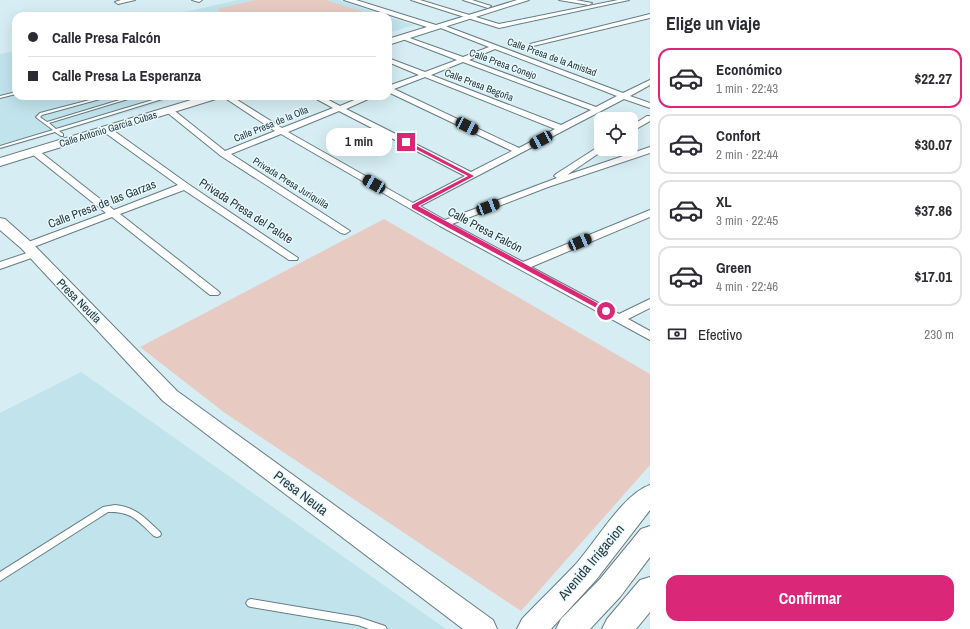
<!DOCTYPE html>
<html lang="es">
<meta charset="utf-8">
<style>
body{margin:0;font-family:"Archivo Narrow",sans-serif;background:#f2f2f3;color:#2b2b33;height:100vh;display:flex;flex-direction:column;font-size:15px;white-space:nowrap}
*{box-sizing:border-box;margin:0}
p{font-size:13px;color:#7c7c81}
.icon{flex:none;width:22px;height:22px;fill:none;stroke:currentColor;stroke-width:2;stroke-linecap:round;stroke-linejoin:round}
.map{position:relative;flex:1;overflow:hidden}
.details{display:flex;flex-direction:column;background:#fff;width:320px}
.details>*{flex:none}
.hud{position:absolute;left:12px;top:12px;width:380px;height:88px;border-radius:12px;box-shadow:0 4px 16px #0002;display:grid;align-content:center;height:88px;padding:0 16px;background:#fff}
.controls{position:absolute;left:594px;top:112px;display:grid;gap:8px}
.controls a{display:grid;place-items:center;width:44px;height:44px;border-radius:8px;background:#fff;box-shadow:0 4px 16px #0002;font-size:20px}
.end{position:absolute;width:18px;height:18px;margin:-9px;border:5px solid #db2777;background:#fff;box-shadow:0 0 0 2px #fff}
.from{border-radius:50%}
.bubble{position:absolute;height:28px;border-radius:12px;background:#fff;box-shadow:0 4px 16px #0002;font-size:13px;font-weight:800;line-height:28px;text-align:center}
.car{position:absolute;width:12px;height:24px;margin:-12px -6px;border-radius:5px;box-shadow:0 0 3px 1px #0007;background:linear-gradient(#222 24%,#8ab4d8 0 40%,#222 0 76%,#8ab4d8 0 86%,#222 0)}
.hud b{display:flex;align-items:center;gap:14px;height:38px;font-size:15px}
.hud b+b{border-top:1px solid #e1e1e2}
.hud i{width:10px;height:10px;background:#2b2b33}
ul{padding:0;list-style:none}
li{display:flex;align-items:center;gap:12px;height:60px;margin:0 8px 6px;padding:0 8px;border:2px solid #e1e1e2;border-radius:12px}
li div{flex:1}
li b{display:block;font-size:15px}
li em{font-style:normal;font-weight:800}
li.current{border-color:#db2777}
li>.icon{width:36px;height:36px;stroke-width:1.5}
h2{padding:0 16px;font-size:18px;line-height:48px}
.pay{display:flex;align-items:center;gap:10px;height:44px;padding:0 16px;font-size:15px}
.pay p{margin-inline-start:auto}
.cta{display:flex;gap:8px;margin-top:auto;padding:8px 16px}
.cta a{flex:1;height:46px;border-radius:12px;background:#db2777;color:#fff;font-size:16px;font-weight:800;line-height:46px;text-align:center}
main{display:flex;flex:1;min-height:0}
.map>svg:first-child{display:block}
.built{fill:#c1e3ec}
.green{fill:#e7cbc2}
.lines{fill:none;stroke-linecap:round;stroke-linejoin:round}
.lane-casing{stroke:#667d82;stroke-width:2}
.street-casing{stroke:#667d82;stroke-width:2}
.secondary-casing{stroke:#667d82;stroke-width:2}
.primary-casing{stroke:#667d82;stroke-width:2}
.lane{fill:#fff;fill-rule:evenodd}
.street{fill:#fff;fill-rule:evenodd}
.secondary{fill:#fff;fill-rule:evenodd}
.primary{fill:#fff;fill-rule:evenodd}
.route{fill:#db2777}
.labels{text-anchor:middle;dominant-baseline:central;stroke-width:3;stroke-linejoin:round;paint-order:stroke}
.far-street-label{font-size:10px;fill:#2e373a;stroke:#e6faff}
.street-label{font-size:12px;fill:#2e373a;stroke:#e6faff}
.near-street-label{font-size:14px;fill:#2e373a;stroke:#e6faff}
</style>
<main>
<div class="map">
<svg width="650" height="629" viewBox="0 0 650 629">
<rect width="100%" height="100%" fill="#d5edf3"/>
<!-- built -->
<g class="built">
<path d="M238,0H339L386,16H168Z"/>
<path d="M388,17L414,25L388,33Z"/>
<path d="M16,51V96H182L0,150V54Z"/>
<path d="M81,372L446,629H0V413Z"/>
</g>
<!-- green -->
<g class="green">
<path d="M255,0H326L367,13L360,16H234L222,13L217,9Z"/>
<path d="M384,219L650,374V465L521,611L225,413L140,347Z"/>
</g>
<g class="lines">
<!-- lane casing -->
<g class="lane-casing">
<g id="lane">
<path d="M16,92V94L0,98V96Z"/>
<path d="M105,96H111L42,115L40,117L47,122L123,99L117,96H122L128,99L49,123L56,129L166,96H172L59,131L63,134V136H61L55,132L0,148V146L53,130L37,118L36,117L40,113Z"/>
<path d="M115,505C136,507 145,518 160,532L161,534L160,536L157,537L154,536C138,521 132,511 108,512L0,581V572L103,507Z"/>
<path d="M251,599L358,617L385,626L387,629H369L358,625L251,607L248,606L246,603L248,600Z"/>
</g>
</g>
<!-- street casing -->
<g class="street-casing">
<g id="street">
<path d="M121,0H135L118,4L115,2Z"/>
<path d="M192,0H202L199,2Z"/>
<path d="M411,0H420L499,24L618,0H629L499,28Z"/>
<path d="M463,0H472L491,6L488,8Z"/>
<path d="M559,0H576L592,3L589,5Z"/>
<path d="M650,14V18L533,46L530,44Z"/>
<path d="M440,24L623,93L650,80V85L630,96L650,103V108L624,99L420,206L445,220L557,178L554,176L556,174L598,147L601,146V149H605L567,175L650,147V153L548,187L452,224L523,262L650,210V217L531,267L619,314L650,299V308L628,319L650,331V340L440,226L281,134L231,154L350,231L345,234L341,233L221,156L164,110L171,108L225,151L275,131L222,96H231L282,128L333,108L311,96H321L340,106L364,96H375L346,109L471,172L512,151L388,92V86L419,75L388,62V58L425,72L457,60L400,38V36H404L463,57L489,47L438,27V25ZM495,49L617,96L596,107L469,60ZM463,62L591,110L561,125L431,75ZM425,77L555,129L519,148L394,89ZM339,111L465,176L413,203L288,132Z"/>
<path d="M647,116H650V121L631,132V126Z"/>
<path d="M104,128H110L188,184L298,258L297,260H289L184,190L120,214L218,291L220,293L218,295H210L112,217L31,248H23L22,246L23,244L106,213L32,154V150H38L114,210L178,185L104,132Z"/>
<path d="M33,251L37,252L38,254L37,256L0,269V262Z"/>
</g>
</g>
<!-- secondary casing -->
<g class="secondary-casing">
<g id="secondary">
<path d="M344,0H356L436,25L517,0H529L388,45V39L427,27Z"/>
<path d="M204,96H220L219,98L0,166V158Z"/>
<path d="M0,218L5,219L32,243L177,391L493,620L497,629H463L163,401L22,249L0,230Z"/>
</g>
</g>
<!-- primary casing -->
<g class="primary-casing">
<g id="primary">
<path d="M650,485V510L596,580L551,629H517L522,619C539,601 558,583 575,565C595,543 623,494 650,485Z"/>
<path d="M650,526V557L620,597L590,629H556L561,619L600,579L641,529Z"/>
<path d="M650,577V612L636,629H602L607,619L640,580Z"/>
</g>
</g>
<!-- lane -->
<use href="#lane" class="lane"/>
<!-- street -->
<use href="#street" class="street"/>
<!-- secondary -->
<use href="#secondary" class="secondary"/>
<!-- primary -->
<use href="#primary" class="primary"/>
</g>
<!-- route -->
<path class="route" d="M404,141H407L474,176L418,206L608,309V312H604L412,208V205L468,176L404,143Z"/>
<g class="labels">
<!-- far-street labels -->
<g class="far-street-label">
<text transform="translate(552 57) rotate(20)">Calle Presa de la Amistad</text>
<text transform="translate(503 64) rotate(20)">Calle Presa Conejo</text>
<text transform="translate(479 85) rotate(21)">Calle Presa Begoña</text>
<text transform="translate(271 124) rotate(-22)">Calle Presa de la Olla</text>
<text transform="translate(108 129) rotate(-17)">Calle Antonio García Cubas</text>
<text transform="translate(291 183) rotate(32)">Privada Presa Juriquilla</text>
</g>
<!-- street labels -->
<g class="street-label">
<text transform="translate(102 204) rotate(-21)">Calle Presa de las Garzas</text>
<text transform="translate(246 211) rotate(33)">Privada Presa del Palote</text>
<text transform="translate(485 230) rotate(28)">Calle Presa Falcón</text>
<text transform="translate(79 301) rotate(45)">Presa Neutla</text>
</g>
<!-- near-street labels -->
<g class="near-street-label">
<text transform="translate(301 493) rotate(37)">Presa Neuta</text>
<text transform="translate(591 562) rotate(-50)">Avenida Irrigacion</text>
</g>
</g>
</svg>
<div class="controls">
<a><svg class="icon" aria-label="locate" viewBox="0 0 24 24"><circle cx="12" cy="12" r="6"/><path d="M12 2v4M12 18v4M2 12h4M18 12h4"/></svg></a>
</div>
<i class="end from" style="left:606px;top:311px"></i>
<i class="end" style="left:406px;top:142px"></i>
<div class="bubble" style="left:326px;top:128px;width:66px">1 min</div>
<i class="car" style="left:467px;top:126px;rotate:116deg"></i>
<i class="car" style="left:541px;top:140px;rotate:242deg"></i>
<i class="car" style="left:374px;top:184px;rotate:300deg"></i>
<i class="car" style="left:488px;top:207px;rotate:69deg"></i>
<i class="car" style="left:580px;top:242px;rotate:67deg"></i>
<div class="hud">
<b><i class="from"></i>Calle Presa Falcón</b>
<b><i></i>Calle Presa La Esperanza</b>
</div>
</div>
<section class="details">
<h2>Elige un viaje</h2>
<ul>
<li class="current"><svg class="icon" aria-label="car" viewBox="0 0 24 24"><path d="M5 17H2v-5l4-1 3-4h7l3 4 3 1v5h-3M9 17h6M6 11h13"/><circle cx="7" cy="17" r="2"/><circle cx="17" cy="17" r="2"/></svg><div><b>Económico</b><p>1 min · 22:43</p></div><em>$22.27</em></li>
<li><svg class="icon" aria-label="car" viewBox="0 0 24 24"><path d="M5 17H2v-5l4-1 3-4h7l3 4 3 1v5h-3M9 17h6M6 11h13"/><circle cx="7" cy="17" r="2"/><circle cx="17" cy="17" r="2"/></svg><div><b>Confort</b><p>2 min · 22:44</p></div><em>$30.07</em></li>
<li><svg class="icon" aria-label="car" viewBox="0 0 24 24"><path d="M5 17H2v-5l4-1 3-4h7l3 4 3 1v5h-3M9 17h6M6 11h13"/><circle cx="7" cy="17" r="2"/><circle cx="17" cy="17" r="2"/></svg><div><b>XL</b><p>3 min · 22:45</p></div><em>$37.86</em></li>
<li><svg class="icon" aria-label="car" viewBox="0 0 24 24"><path d="M5 17H2v-5l4-1 3-4h7l3 4 3 1v5h-3M9 17h6M6 11h13"/><circle cx="7" cy="17" r="2"/><circle cx="17" cy="17" r="2"/></svg><div><b>Green</b><p>4 min · 22:46</p></div><em>$17.01</em></li>
</ul>
<div class="pay"><svg class="icon" aria-label="cash" viewBox="0 0 24 24"><path d="M3 7h18v10H3z"/><circle cx="12" cy="12" r="2"/></svg>Efectivo<p>230 m</p></div>
<div class="cta"><a>Confirmar</a></div>
</section>
</main>
